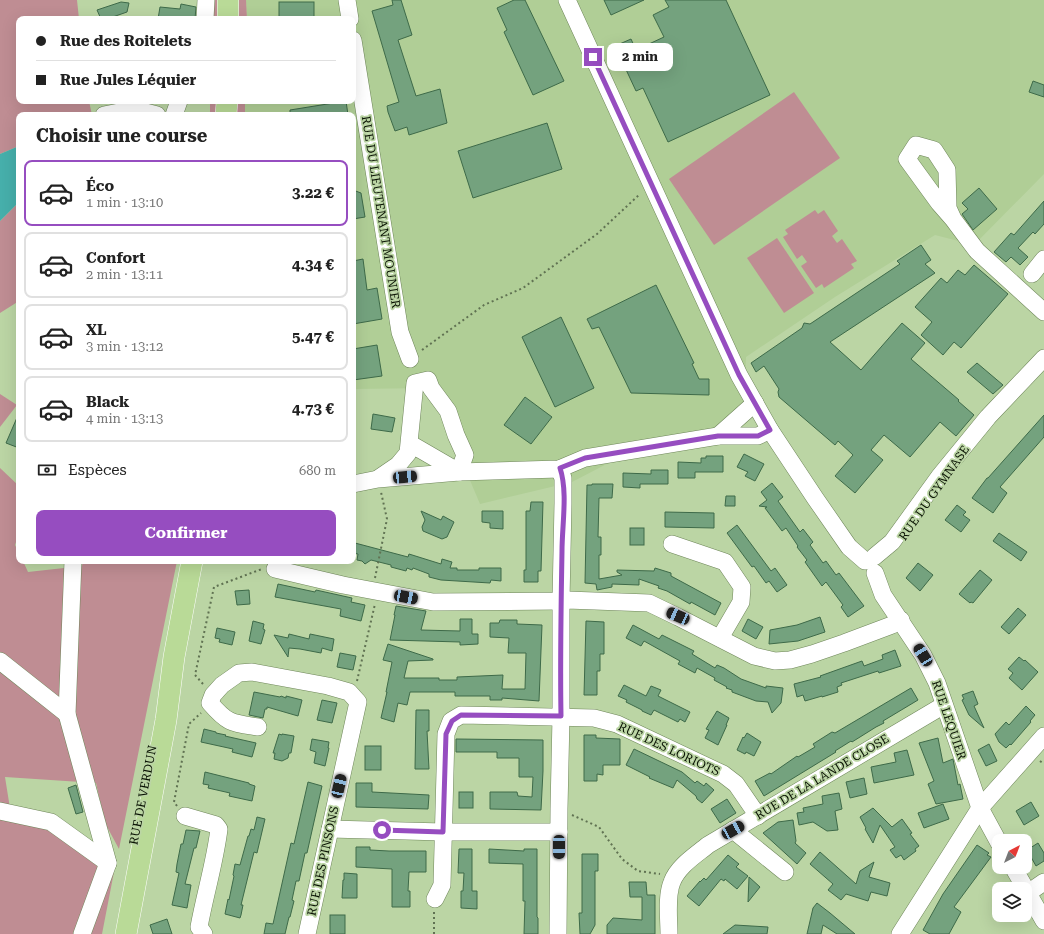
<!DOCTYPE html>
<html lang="fr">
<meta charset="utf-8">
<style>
body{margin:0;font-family:"Roboto Serif",serif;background:#f2f2f2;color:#222;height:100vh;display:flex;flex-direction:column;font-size:15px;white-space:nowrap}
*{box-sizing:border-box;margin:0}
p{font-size:13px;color:#767676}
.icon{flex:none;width:22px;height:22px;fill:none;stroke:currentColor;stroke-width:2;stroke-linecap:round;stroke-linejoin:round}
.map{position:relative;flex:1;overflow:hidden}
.panel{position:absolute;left:16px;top:112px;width:340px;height:452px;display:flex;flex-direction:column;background:#fff;border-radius:8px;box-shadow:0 4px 16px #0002}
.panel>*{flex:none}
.guide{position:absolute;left:16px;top:16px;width:340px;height:88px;border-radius:8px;box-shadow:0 4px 16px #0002;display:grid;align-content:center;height:88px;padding:0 20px;background:#fff}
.needle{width:26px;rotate:42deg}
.fabs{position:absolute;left:992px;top:834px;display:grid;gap:8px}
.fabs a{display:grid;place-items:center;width:40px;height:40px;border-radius:8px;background:#fff;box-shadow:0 4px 16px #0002;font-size:20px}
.end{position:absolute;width:18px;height:18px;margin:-9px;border:5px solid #964dc0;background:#fff;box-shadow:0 0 0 2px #fff}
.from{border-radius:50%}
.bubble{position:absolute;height:28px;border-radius:8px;background:#fff;box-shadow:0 4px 16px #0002;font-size:13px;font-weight:700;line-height:28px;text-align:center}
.car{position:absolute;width:12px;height:24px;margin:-12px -6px;border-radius:5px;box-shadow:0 0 3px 1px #0007;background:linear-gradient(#222 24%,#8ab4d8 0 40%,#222 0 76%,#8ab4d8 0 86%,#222 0)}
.guide b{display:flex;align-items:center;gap:14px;height:38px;font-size:15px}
.guide b+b{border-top:1px solid #e0e0e0}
.guide i{width:10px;height:10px;background:#222}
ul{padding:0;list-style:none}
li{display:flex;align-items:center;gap:12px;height:66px;margin:0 8px 6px;padding:0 12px;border:2px solid #e0e0e0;border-radius:8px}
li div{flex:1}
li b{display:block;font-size:15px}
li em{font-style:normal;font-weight:700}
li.current{border-color:#964dc0}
li>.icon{width:36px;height:36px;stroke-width:1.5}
h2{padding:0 20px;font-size:18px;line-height:48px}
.pay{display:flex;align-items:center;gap:10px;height:44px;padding:0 20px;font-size:15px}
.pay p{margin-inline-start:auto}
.button{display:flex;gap:8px;margin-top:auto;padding:8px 20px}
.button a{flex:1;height:46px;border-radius:8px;background:#964dc0;color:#fff;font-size:16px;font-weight:700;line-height:46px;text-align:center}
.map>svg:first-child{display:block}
.built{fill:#b0ce96}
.green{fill:#bf8d93}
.water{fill:#46afab}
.building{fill:#74a27e;stroke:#3e6a49}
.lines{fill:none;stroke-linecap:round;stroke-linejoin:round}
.minor-casing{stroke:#6e8659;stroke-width:18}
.major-casing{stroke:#fff;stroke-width:22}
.path{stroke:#607252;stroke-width:2;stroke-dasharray:2 3;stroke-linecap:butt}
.minor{stroke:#fff;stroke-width:17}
.major{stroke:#b9da97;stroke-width:21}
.route{stroke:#964dc0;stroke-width:5}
.labels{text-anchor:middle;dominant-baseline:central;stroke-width:3.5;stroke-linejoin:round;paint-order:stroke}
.street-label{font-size:12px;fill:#091203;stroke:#bbd5a4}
</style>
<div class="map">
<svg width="1044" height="934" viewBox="0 0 1044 934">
<rect width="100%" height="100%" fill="#bbd5a4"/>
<!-- built -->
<path class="built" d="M246,0H1044V174L974,245L935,235L835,297L746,357L744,423L647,443L572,482L480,504L431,388L353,389V115H245V101H353V19H247Z"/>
<!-- green -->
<g class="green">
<path d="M0,0H77L79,19H19V101H89L92,115H19V146L0,154Z"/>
<path d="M208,0H246L247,19H207Z"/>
<path d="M794,92L840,158L714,245L669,179Z"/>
<rect x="210" y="101" width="35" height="14"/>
<path d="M19,202V301L0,313V221Z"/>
<path d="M815,210L818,214L824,210L838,231L832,236L837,243L842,239L857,261L851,264L854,268L824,288L822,284L816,288L801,266L807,262L802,255L797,259L783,237L788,234L785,230Z"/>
<path d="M777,238L814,293L784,313L747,258Z"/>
<path d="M0,394L17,405L0,427Z"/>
<path d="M0,468L19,486V533L15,545L19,553V561H23L28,572L82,566L83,561H177L119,849L105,823L96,783L5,777L12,821L54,830L114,872L102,934H0Z"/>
</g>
<!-- water -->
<path class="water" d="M19,146V202L0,221V154Z"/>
<!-- building -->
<g class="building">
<path d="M392,0H401L412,35L398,40L416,96L440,89L447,123L409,135L407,127L395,131L388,112L387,106L399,102L372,11L393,5Z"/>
<path d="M514,0H525L564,81L533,95L504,32L507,30L497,8Z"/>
<path d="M604,0H644L611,15Z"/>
<path d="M665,0H726L770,95L668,142L643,88L636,91L615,46L631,39L636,50L664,37L653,15L669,7Z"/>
<path d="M121,2L129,3L127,12L107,19H101L97,10Z"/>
<rect x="279" y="2" width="35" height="17"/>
<path d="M181,4L196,7L195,19H158L160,7L180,9Z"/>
<path d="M1033,81L1044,85V97L1029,92Z"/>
<path d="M346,101L348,115H290V110Z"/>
<path d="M547,123L562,169L473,198L458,151Z"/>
<path d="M979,188L997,209L973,230L962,214L968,209L962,203Z"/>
<path d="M353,190L361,193L365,217L353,219Z"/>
<path d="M1044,201V224L1035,234L1033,232L1018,248L1028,257L1020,265L1011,257L1006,262L994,252L1011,233L1014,235Z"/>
<path d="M921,245L931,260L925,264L935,273L830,342L861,370L902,323L925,343L911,359L959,400L958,401L974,415L956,436L940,422L910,457L884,435L871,450L883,460L855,493L835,476L853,455L838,441L835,445L779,397L778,392L779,389L764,366L756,372L751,363L802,328L804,323L810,324L900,264L897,261Z"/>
<path d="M363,259L367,290L377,288L382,319L353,324V261Z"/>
<path d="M974,265L1008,294L961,348L954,342L943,355L921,335L932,322L915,307L941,278L947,283L958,270L965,275Z"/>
<path d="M656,285L694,363L692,364L699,379H709V395L631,393L599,327L592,329L587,319Z"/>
<path d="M561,317L594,388L555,407L522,337Z"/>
<path d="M377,345L382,376L353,380V349Z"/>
<path d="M977,363L1003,385L993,394L967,372Z"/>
<path d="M525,397L552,417L531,444L504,425Z"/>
<path d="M19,413V448L6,443Z"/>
<path d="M373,414L395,418L392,432L371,429Z"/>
<path d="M1044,415V437L1000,487L1007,493L993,513L972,498L987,478H988Z"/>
<path d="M744,454L764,464L755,481L745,476L748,472L737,467Z"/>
<path d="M706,456H723V472H695V478H678V462L701,463V458H706Z"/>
<path d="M651,470H668V484H640V488L623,487V473L651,474Z"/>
<path d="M772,483L783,497L778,501L800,532L803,529L813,542L810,545L823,563L826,561L836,575L839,573L864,606L848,617L841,607L843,605L826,582L822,586L805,562L807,560L797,547L798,546L786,528L782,531L765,508L767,507L759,506L767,500L761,492Z"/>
<path d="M592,484H613L612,498H599L598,537H601V555H599V579L622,575L617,572V570L654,571L655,568L671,573V576L721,603L715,615L691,602L690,604L667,591L658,588L659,586L639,579V585L612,584V587L597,590L596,584L585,583L587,485H592Z"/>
<path d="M726,496H735V506H725Z"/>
<path d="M531,502H543L541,571H538V582H524V570H526V511H530Z"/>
<path d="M957,505L966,512L963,515L970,520L961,532L945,520Z"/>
<path d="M421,511L441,520L443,516L454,522L447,537L442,539L423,531L422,527L425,520Z"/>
<path d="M482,511H503V529L490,528V523L482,522Z"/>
<path d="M665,512L714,513V528L665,527Z"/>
<path d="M737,525L771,571L775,568L787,585L777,592L769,581L766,583L754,566L752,567L727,533Z"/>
<rect x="630" y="528" width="14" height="17"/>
<path d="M999,533L1027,552L1021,561L993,541Z"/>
<path d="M355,543L408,557L409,554L441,564L442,559L452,562L450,568H457V570H479V568H501V581L491,580L490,583L441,580L429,577V574L413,568L412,570L407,568L406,571L391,567V565L371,560L365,564L362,561L357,560L358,554L353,553Z"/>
<path d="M918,563L933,575L920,591L906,578Z"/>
<path d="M980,570L992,580L973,603L971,602L970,603L959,594Z"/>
<path d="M278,584L315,592L316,590L352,598L351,602L365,605L361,621L340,616L341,609L275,597Z"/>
<path d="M249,590L250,604L237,605L235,591Z"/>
<path d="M396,606L426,611L421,630L460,631V619H472V634H478V644L460,645V642L390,640L395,615H394Z"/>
<path d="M1018,608L1026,615L1009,634L1001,627Z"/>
<path d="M820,617L825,632L798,641L769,644L770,630L797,625Z"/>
<path d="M748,619L763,627L756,639L742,631Z"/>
<path d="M500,620H517V624L542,625L539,701L502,698V700H490V696H455V692H410L407,705L398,703L394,722L381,718L387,692H386L392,662L383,660L388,644L433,659V660L408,661L404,678H439V680H457V677L503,675L502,689H525L526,653H508L509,638L490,637V623H499Z"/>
<path d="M253,621L264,624L263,629L265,630L261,644L249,641Z"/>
<path d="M586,621L604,622V654H600V671H597V695H584Z"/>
<path d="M633,625L659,639L662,635L694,651L692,654L715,668L717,665L724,668L741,679L766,688V686L783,688L781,703L772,713L768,702L756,701L732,692V690L726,688L727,687L714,680L715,678L697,668L695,673L678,664L680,661L644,641L641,646L626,638Z"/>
<path d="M217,628L235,632L232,645L219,642L220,639L215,638Z"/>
<path d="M289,634L309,639L310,634L334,639L332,651L322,648L321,653L300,649L289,648L288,657L274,635L288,638Z"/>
<path d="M895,650L901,666L879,673L878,671L841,683L842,685L837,687L838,692L822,697V696L805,701L803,695L797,697L794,684L821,677L820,676L862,661L864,666L883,659L882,655Z"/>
<path d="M340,653L356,656L353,670L337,667Z"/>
<path d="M1019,657L1024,661L1025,660L1038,672L1022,690L1009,678L1013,673L1008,669Z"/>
<path d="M624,685L646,696L651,686L661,690L658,696L690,712L685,722L680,719L678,722L654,710L651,715L642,711V710L626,702L627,700L618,696Z"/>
<path d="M911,688L918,700L883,721L884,723L876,727L852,742L851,741L835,751L836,752L764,796L755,781L770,773L771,774L797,756L798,757L815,747L813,744L832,732L835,733Z"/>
<path d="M973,691L978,704L974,706L984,728L969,715L962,700L964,699L962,695Z"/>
<path d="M254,692L280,697L281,696L286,698V696L302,700L298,716L267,707V709H265L263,718L249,715Z"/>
<path d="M322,700L337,703L332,723L317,720Z"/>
<path d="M1026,706L1035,715L1030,721L1031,722L1011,745L1010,744L1006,748L999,742L995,734L1006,722L1009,725Z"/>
<path d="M416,710H429V731H427L429,769H415Z"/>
<path d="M717,711L729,718L726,725H727L718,745L705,738L709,730L706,729Z"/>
<path d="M204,729L216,732V733L226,735L225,736L256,743L252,757L232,752L233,749L201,742Z"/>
<path d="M747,733L761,742L754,756L746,752L745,754L737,750L743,737L744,738Z"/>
<path d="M279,734L282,735V734L294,736L291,753H289L288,758L282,761L274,759L275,753H273Z"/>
<path d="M584,735H596V738L620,739V765H603V775L597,774V781H584Z"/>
<path d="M938,738L943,763L953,759L958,785L960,784L963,799L936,804L928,784L934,781L919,743Z"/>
<path d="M312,739L329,742L328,748H329L325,766L314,763L316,752L310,750Z"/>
<path d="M456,739L543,740V771L541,810L490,809V792H517L518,796L532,797L533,777H519V758H497V752H456Z"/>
<path d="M989,744L997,761L986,766L978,750Z"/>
<rect x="365" y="746" width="16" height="24"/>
<path d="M634,749L682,772L695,783L697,781L704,786L706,783L714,790L702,803L697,799L696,796L677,780L673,788L649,778L650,777L626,765Z"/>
<path d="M907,750L914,775L874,783L871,767L896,762L894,753Z"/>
<path d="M205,772L249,783V784L255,786L252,801L229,796L230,793L208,788L209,785L203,784Z"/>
<path d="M864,778L867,794L850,798L846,782Z"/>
<path d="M308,782L322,786L307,853H305L299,881H296L292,900L294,901L290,917H289L285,934H264L266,923L273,924L291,843L294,844Z"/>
<path d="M356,783H372V792L429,795L428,809L356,807Z"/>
<path d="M76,785L83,812L76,814L68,788Z"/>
<rect x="459" y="792" width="14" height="16"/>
<path d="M839,793L842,809L835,811L838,830L827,831L813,822L799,825L797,813L804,812L803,808L823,804L822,796Z"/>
<path d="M727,799L736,813L720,823L711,809Z"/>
<path d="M1031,802L1039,816L1024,825L1016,811Z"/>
<path d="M943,804L949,819L924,828L918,813Z"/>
<path d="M873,808L892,827L902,819L912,833L910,834L919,846L915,849L916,851L904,860L901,855L896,858L890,850L895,847L880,825L873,843L865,829L866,828L860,817Z"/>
<path d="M257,817L265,819L257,853L254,852L241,905H243L241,915L240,918L225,914L228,899L229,900L234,876L233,875L235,864L240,865L248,836H249L251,829L254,830Z"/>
<path d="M793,820L796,841L795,843L806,853L797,864L763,833L778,822Z"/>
<path d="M186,830L200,831L196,848H194L185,884L191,885L187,908L172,905L179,873L176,872L177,864L181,844H183Z"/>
<path d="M1038,843L1044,853V861L1036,866L1027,850Z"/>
<path d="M977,845L989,853L987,855L991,857L954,907L961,912L949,934H930L923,930L943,894Z"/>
<path d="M356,847H370V850L389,851H426V872H409L408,891H410V907H392V869L356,867Z"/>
<path d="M459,849H472V891H477V909L461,908V891H463L464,873H458Z"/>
<path d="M489,849L524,851V849H537V917L538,918V934H524L525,901H523V864L489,863Z"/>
<path d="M820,852L856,884L860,871L874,862L869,877L890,883L887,896L871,892L868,901L846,894L841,900L828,890L833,884L810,864Z"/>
<path d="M582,854H598V871H595V925L590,934H580L579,913H582Z"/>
<path d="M728,855L739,864L736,867L748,876L737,889L725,879L724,881L721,879L699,906L687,896L700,881V882L704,878L706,880Z"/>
<path d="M344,873L357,874V898H342L343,880H344Z"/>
<path d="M749,877L760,887L748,902Z"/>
<path d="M629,882H646L647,895H655V934H607V925L613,918L642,920V897H630Z"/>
<path d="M817,903L830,913L855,934H837L823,925L821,934H807L813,908Z"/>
<rect x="330" y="915" width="15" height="19"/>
<path d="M167,919L172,934H153L150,925Z"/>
<path d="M735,925L768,927L767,934H723Z"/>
</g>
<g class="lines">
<!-- minor casing -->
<g class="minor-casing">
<g id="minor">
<path d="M347,0L350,19"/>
<path d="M567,0L739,375L770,430L815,498L849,547L865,561"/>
<path d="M205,19L206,0"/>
<path d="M353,40L400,332L410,359"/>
<path d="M104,115L134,109L157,115"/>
<path d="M174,115L179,101"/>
<path d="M953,219L939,203L907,159L916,145L934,150L947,170L948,208L953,219L977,251L1044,312"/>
<path d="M1032,274L1044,259"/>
<path d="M755,403L718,436H758L770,430"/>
<path d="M379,478L398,465L408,453L415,383L428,380L431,388L448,411L456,435L465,455L459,472L409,443"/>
<path d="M353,484L378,479L459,472L559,469L585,458L718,436"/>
<path d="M672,544L725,562L742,587L741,602L720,638"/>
<path d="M874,557L892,542L939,477L988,417L1044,358"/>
<path d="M73,561L67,714L108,863L82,934"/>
<path d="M275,569L343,585L433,602L561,601L567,600L649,603L678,617L754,656L775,661L790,660L812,654L844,643L892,625L901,620"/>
<path d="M875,573L883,595L923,655L937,683L980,808L999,843"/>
<path d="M0,661L67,714"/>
<path d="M258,727C232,723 228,724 210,703L213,695L222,685L239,673L252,672L328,686L349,692L358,702L307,934"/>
<path d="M0,811L51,822L108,863"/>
<path d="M185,816L216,825L219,829C215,862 205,894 199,927L204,934"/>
<path d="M330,829L443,832H559"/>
<path d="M733,830L785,872"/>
<path d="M1013,867L1044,921"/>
<path d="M1028,893L1044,882"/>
<path d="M435,899L442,885L446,734L451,721L461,715L594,718L617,724L723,774L736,784L758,816"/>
<path d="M558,934L559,809L561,717V601L563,503V478L559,469"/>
<path d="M669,934C669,919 666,896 672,882C678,866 696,855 708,845L944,705"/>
<path d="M900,934L980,808L1044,736"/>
</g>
</g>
<!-- major casing -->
<g class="major-casing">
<g id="major">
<path d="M228,19V0"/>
<path d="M226,115L227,101"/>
<path d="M126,934L166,720L174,657L192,561"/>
</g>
</g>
<!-- path -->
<g class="path">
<path d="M422,350L484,305L523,288L597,234L640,194"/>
<path d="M375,578L387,519L381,492"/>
<path d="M357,681L375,604"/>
<path d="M203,684L195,675L214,587L262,569"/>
<path d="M1040,761L1044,764"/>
<path d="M177,806L174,802L189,724L201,713"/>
<path d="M572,815L599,827L622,859L638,871L660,874"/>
<path d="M434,934V912"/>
</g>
<!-- minor -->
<use href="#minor" class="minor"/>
<!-- major -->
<use href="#major" class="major"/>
</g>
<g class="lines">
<!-- route -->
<path class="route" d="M382,830L443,832L446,734L452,721L461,715L561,716C560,661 561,606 562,551C562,525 568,492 560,468L585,458L718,436H758L770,430L739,375L593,57"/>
</g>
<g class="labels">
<!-- street labels -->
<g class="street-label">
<text transform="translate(381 212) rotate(81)">RUE DU LIEUTENANT MOUNIER</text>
<text transform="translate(934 493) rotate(-55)">RUE DU GYMNASE</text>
<text transform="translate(949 720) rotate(71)">RUE LEQUIER</text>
<text transform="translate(669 749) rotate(25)">RUE DES LORIOTS</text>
<text transform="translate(822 777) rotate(-31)">RUE DE LA LANDE CLOSE</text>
<text transform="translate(143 795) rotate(-79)">RUE DE VERDUN</text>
<text transform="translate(323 861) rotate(-78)">RUE DES PINSONS</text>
</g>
</g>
</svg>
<div class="fabs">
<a><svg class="needle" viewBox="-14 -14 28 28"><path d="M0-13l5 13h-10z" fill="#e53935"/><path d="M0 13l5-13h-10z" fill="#767676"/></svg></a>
<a><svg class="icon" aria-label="layers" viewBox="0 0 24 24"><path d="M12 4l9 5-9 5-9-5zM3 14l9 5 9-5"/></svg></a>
</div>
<i class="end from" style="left:382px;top:830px"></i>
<i class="end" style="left:593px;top:57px"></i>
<div class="bubble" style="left:607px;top:43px;width:66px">2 min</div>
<i class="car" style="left:405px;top:477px;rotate:85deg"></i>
<i class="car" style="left:406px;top:597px;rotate:101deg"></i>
<i class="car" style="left:678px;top:616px;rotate:294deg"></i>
<i class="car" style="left:923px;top:655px;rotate:328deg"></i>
<i class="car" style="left:339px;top:786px;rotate:13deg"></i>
<i class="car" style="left:733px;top:830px;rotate:61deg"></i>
<i class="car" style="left:559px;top:847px;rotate:180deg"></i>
<div class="guide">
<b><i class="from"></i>Rue des Roitelets</b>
<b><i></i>Rue Jules Léquier</b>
</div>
<section class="panel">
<h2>Choisir une course</h2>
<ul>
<li class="current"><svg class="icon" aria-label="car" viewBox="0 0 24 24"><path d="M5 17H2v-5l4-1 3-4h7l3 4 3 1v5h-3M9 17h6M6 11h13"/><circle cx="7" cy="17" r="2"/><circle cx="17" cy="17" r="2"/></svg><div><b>Éco</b><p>1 min · 13:10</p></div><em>3.22 €</em></li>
<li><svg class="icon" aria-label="car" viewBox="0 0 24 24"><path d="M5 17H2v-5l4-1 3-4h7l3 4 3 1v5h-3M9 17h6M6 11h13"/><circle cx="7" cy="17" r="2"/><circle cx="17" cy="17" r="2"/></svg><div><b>Confort</b><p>2 min · 13:11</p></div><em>4.34 €</em></li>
<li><svg class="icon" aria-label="car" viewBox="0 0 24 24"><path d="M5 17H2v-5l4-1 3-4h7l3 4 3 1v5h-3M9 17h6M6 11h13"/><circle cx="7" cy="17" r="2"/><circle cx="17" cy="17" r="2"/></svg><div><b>XL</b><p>3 min · 13:12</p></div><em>5.47 €</em></li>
<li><svg class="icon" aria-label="car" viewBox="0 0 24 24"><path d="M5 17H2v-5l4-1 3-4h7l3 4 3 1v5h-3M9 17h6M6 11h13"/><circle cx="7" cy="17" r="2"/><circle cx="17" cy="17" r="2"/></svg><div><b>Black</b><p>4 min · 13:13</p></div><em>4.73 €</em></li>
</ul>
<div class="pay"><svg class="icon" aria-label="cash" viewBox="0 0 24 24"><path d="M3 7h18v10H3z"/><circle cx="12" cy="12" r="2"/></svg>Espèces<p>680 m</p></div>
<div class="button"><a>Confirmer</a></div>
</section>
</div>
